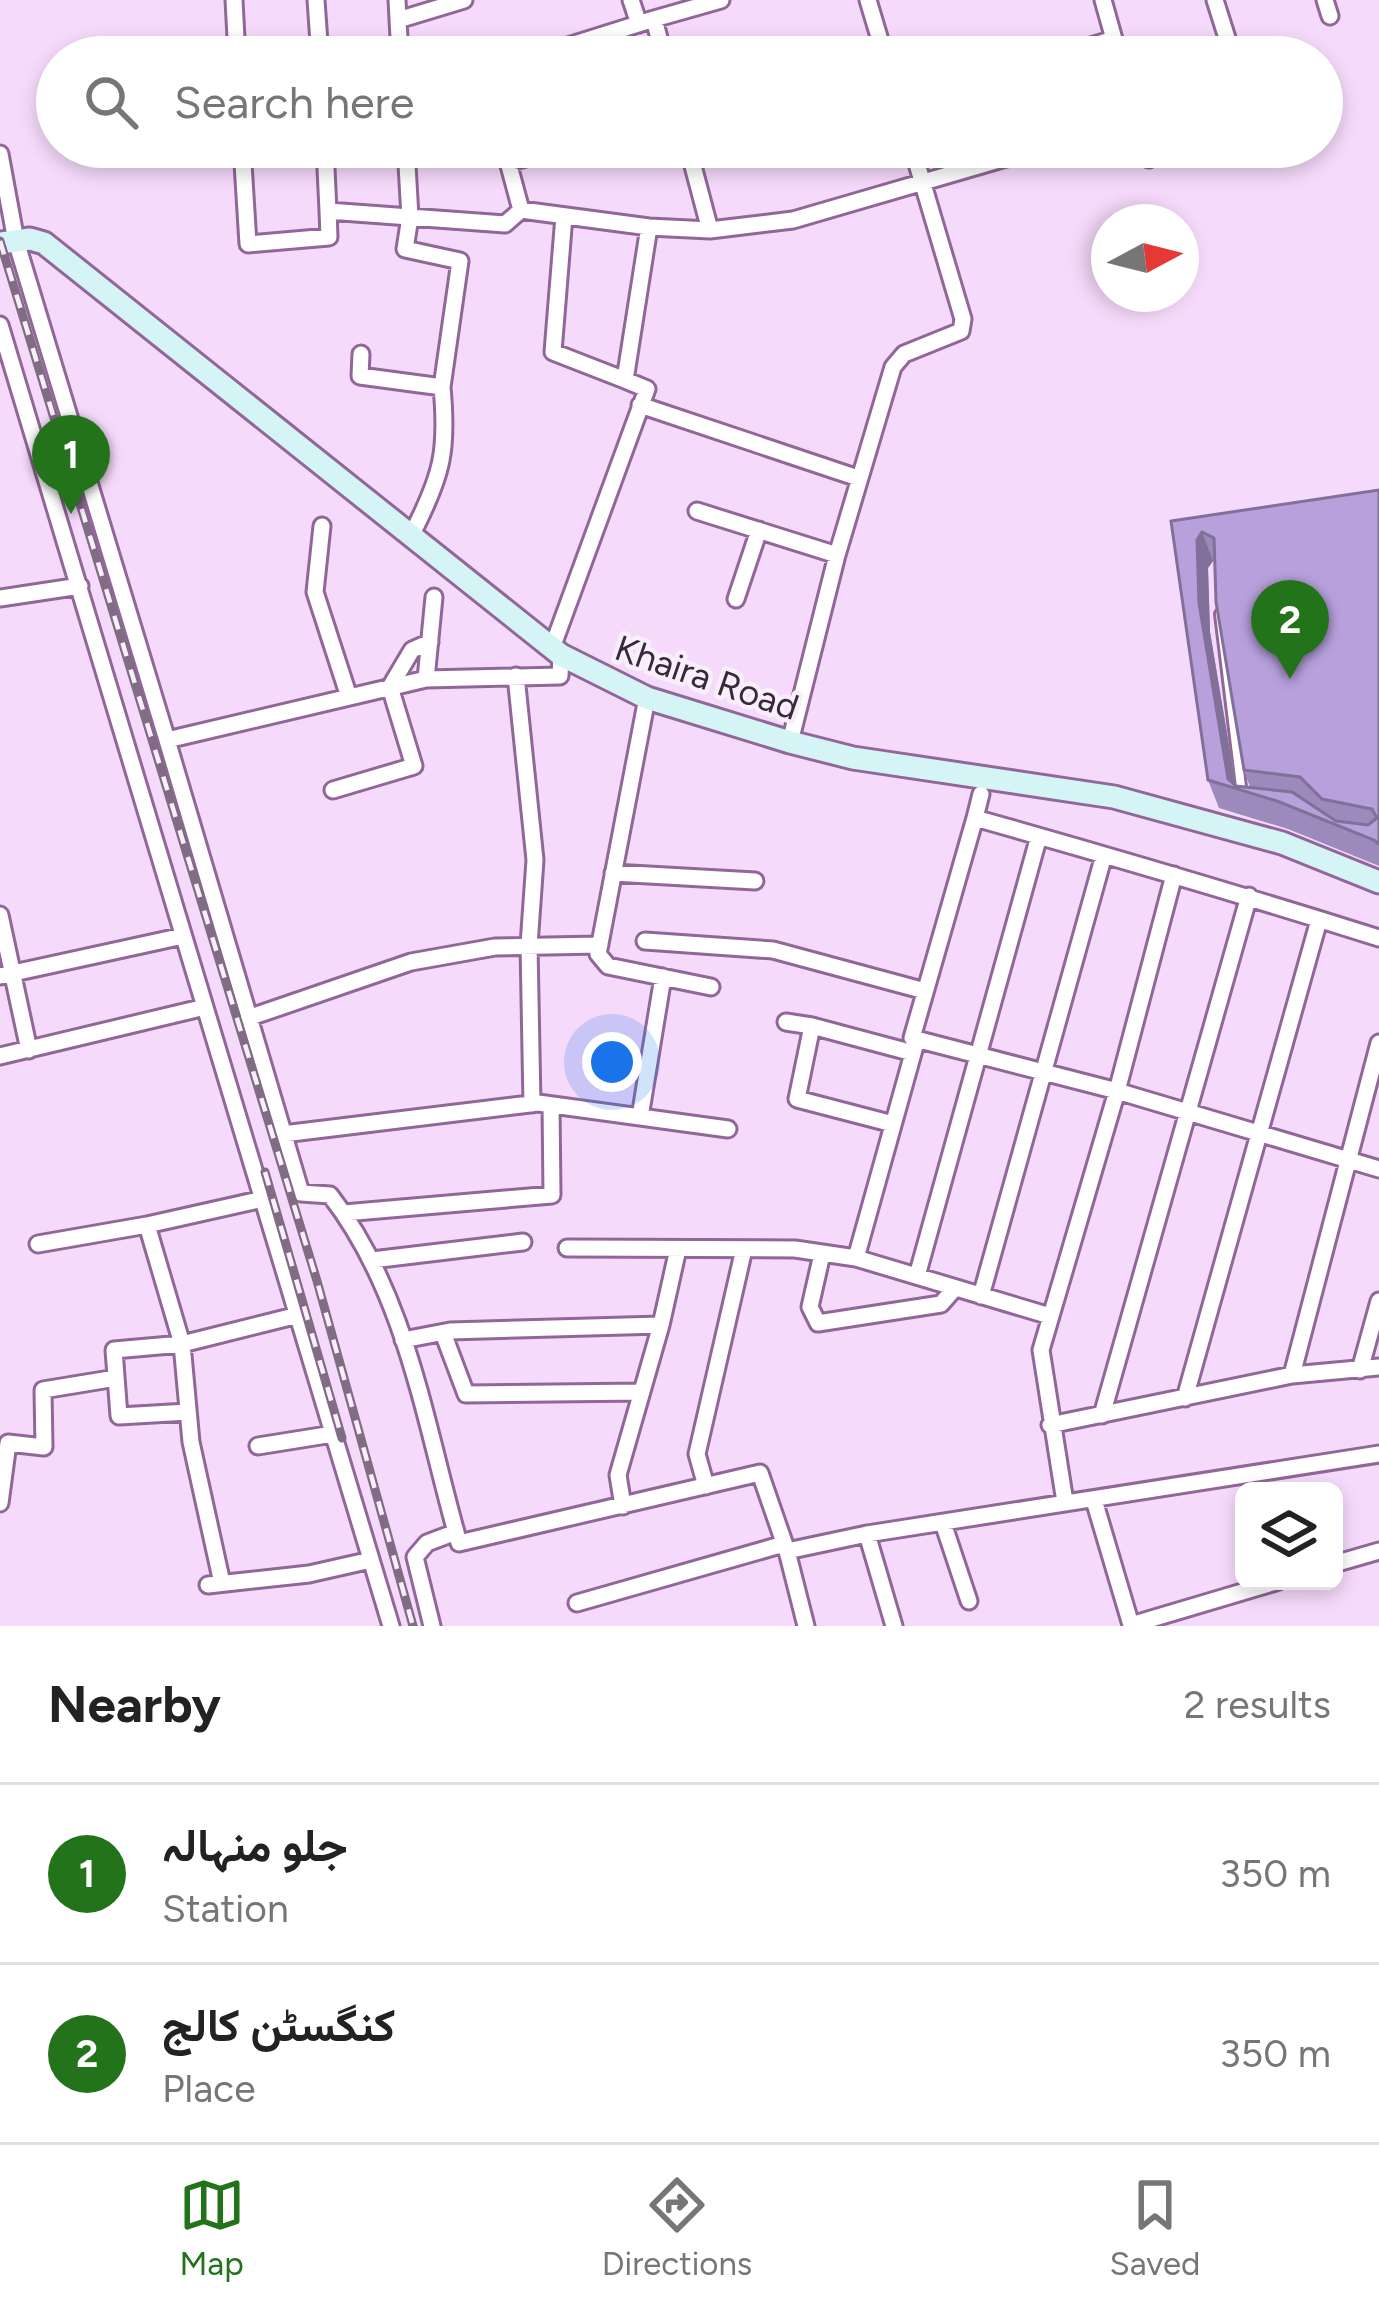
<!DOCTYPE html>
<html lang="en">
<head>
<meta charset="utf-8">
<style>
  body { margin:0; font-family:Figtree,Vazirmatn,sans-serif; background:#f2f2f2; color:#222 }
  .controls { position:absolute; right:36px; bottom:36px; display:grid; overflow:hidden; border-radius:18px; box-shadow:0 6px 18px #0003 }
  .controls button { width:108px; height:108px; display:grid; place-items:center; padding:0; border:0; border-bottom:3px solid #e0e0e0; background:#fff; color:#222; font:60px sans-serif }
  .compass { position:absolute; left:1091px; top:204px; width:108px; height:108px; border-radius:50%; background:#fff; box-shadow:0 6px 18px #0003; rotate:83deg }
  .you { position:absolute; left:612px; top:1062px; width:42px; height:42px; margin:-30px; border:9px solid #fff; border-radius:50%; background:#1a73e8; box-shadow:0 0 0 18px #1a73e833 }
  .badge { display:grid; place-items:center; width:78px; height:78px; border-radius:50%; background:#23731b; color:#fff; font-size:39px; font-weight:700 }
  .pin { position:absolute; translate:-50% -99px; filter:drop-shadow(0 3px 6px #0008) }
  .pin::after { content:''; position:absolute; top:63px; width:42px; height:36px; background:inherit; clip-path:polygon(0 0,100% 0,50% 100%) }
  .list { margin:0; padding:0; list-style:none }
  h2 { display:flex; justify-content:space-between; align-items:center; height:156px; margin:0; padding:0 48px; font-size:51px }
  h2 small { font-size:39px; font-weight:400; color:#767676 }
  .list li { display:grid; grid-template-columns:78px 1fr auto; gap:36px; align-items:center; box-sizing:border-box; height:180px; padding:0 48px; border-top:3px solid #e0e0e0 }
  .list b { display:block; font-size:45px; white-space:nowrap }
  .list p { margin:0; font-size:39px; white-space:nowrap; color:#767676 }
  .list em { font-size:39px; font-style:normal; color:#767676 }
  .icon { flex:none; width:66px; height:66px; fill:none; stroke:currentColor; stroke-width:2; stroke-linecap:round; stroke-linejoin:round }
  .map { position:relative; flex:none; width:1379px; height:1626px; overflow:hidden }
  .search { position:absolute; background:#fff; box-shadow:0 6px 18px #0003; left:36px; right:36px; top:36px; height:132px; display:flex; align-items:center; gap:30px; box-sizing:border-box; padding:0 42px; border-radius:66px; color:#767676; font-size:45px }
  .sheet { height:516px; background:#fff }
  nav { display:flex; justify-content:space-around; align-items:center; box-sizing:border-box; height:168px; border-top:3px solid #e0e0e0; background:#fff; font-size:33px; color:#767676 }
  nav a { display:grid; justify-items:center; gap:6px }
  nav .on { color:#23731b }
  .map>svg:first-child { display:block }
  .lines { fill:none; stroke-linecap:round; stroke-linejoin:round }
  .lane-casing { stroke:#916698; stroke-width:14 }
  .street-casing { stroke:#916698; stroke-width:21 }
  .secondary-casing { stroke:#916698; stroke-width:27 }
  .lane { stroke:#fff; stroke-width:8 }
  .street { stroke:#fff; stroke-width:15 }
  .secondary { stroke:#d4f4f6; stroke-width:21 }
  .rail-casing { stroke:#816b85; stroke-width:9 }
  .rail { stroke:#f8effa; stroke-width:4.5; stroke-dasharray:14; stroke-linecap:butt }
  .wall { fill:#9d8abd; fill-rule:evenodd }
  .shaded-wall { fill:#80709a }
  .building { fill:#b7a0dc; stroke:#80709a; stroke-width:3; fill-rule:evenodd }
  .labels { text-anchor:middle; stroke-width:9; stroke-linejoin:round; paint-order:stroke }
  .street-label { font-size:36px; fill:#39273c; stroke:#f8effa }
</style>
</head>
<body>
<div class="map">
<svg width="1379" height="1626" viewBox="0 0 1379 1626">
  <rect width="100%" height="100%" fill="#f6dafb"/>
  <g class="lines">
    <g class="lane-casing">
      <path id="lane" d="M1220 614 1242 795"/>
    </g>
    <g class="street-casing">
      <path id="street" d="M234 0 237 57
        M316 0 320 57
        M397 0 400 57
        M631 0 639 24
        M868 0 885 57
        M1103 0 1119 57
        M1215 0 1233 57
        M1325 0 1330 16
        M398 20 464 0
        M533 57 654 19
        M664 57 654 19 721 0
        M865 57 884 51
        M1054 57 1114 39
        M242 147 248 244 329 237 328 211 505 224 521 210 504 147
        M325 147 328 211
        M406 147 410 217 405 249 460 261 442 387
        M1145 147 1149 159
        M0 154 16 241 167 740
        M508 163 565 147
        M521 210 649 227
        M564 216 553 352 625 380
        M710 230 793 220 1044 147
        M0 325 391 1626
        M361 354 360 376 442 387C448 451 442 475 413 532
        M640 405 858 478
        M697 511 837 555
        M322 526 315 592 349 697
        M0 598 80 586
        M736 599 759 530
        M552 648 647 389 625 380 649 227 710 230 688 147
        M561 655 560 676 426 679 167 740 301 1193 330 1195C407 1294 425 1424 459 1543L760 1473 787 1551 867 1534 1379 1454
        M516 676 535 860 529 945 532 1104
        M426 679 434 597
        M647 698 598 954 608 966 711 987
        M790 742 837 555 893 367 904 354 961 331 963 319 912 147
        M333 790 414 766 390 687 412 650 430 642
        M975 818 981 794
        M613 873 755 881
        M1174 875 1117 1091 912 1038 975 818C1110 856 1245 896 1379 938
        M0 915 29 1050
        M645 941 773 950 925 991
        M0 976 183 936
        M248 1018 411 962 495 947 600 945
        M786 1022 812 1026 797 1099 893 1124
        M812 1026 913 1053
        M917 1039 856 1258 1050 1316
        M0 1056 205 1007
        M640 1117 663 977
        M283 1134 538 1103 728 1129
        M344 1213 552 1195 551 1105
        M38 1244 147 1225
        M567 1248 795 1249 856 1258
        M822 1254 810 1307 818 1323 941 1304 955 1288
        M372 1260 523 1242
        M917 1276 1039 836
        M981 1296 1104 855
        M661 1325 678 1249
        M443 1333 466 1394 642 1392
        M403 1340 450 1331 661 1325 618 1475 623 1506
        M1360 1370 1379 1301
        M1292 1375 1379 1043
        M1185 1398 1319 920
        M188 1412 119 1416 114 1350 182 1344 147 1225 263 1199
        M1102 1415 1249 896
        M1050 1425 1292 1375 1379 1367
        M258 1446 333 1434
        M706 1486 697 1454 744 1249
        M1094 1500 1131 1625 1279 1581
        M1065 1502 1041 1350 1117 1091 1379 1169
        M0 1503 8 1443 44 1447 43 1390 116 1378
        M943 1523 969 1601
        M867 1534 894 1626
        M787 1551 806 1626
        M1334 1564 1379 1551
        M222 1583 191 1442 182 1344 298 1315
        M208 1585 309 1574 371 1560
        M577 1603 784 1544
        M432 1626 415 1557 427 1543 456 1532"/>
    </g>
    <g class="secondary-casing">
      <path id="secondary" d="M0 243 30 239 44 243 561 655 647 698 790 742 853 758 1114 797 1282 843 1379 882"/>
    </g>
    <use href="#lane" class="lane"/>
    <use href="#street" class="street"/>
    <use href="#secondary" class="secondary"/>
    <g class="rail-casing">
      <path id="rail" d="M0 241 317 1281 413 1626
        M265 1172 342 1438"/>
    </g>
    <use href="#rail" class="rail"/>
  </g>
  <path class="wall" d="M1379 490V866L1288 829 1219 808 1208 780 1171 521ZM1213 561H1214L1244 770 1250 787 1236 786 1210 632 1208 568Z"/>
  <path class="shaded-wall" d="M1202 532 1213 561 1208 568 1210 632 1236 788 1228 779 1199 603 1197 540Z"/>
  <path class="building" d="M1379 490V844L1374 840 1277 801 1208 780 1171 521ZM1202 532 1214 538 1216 602 1244 770 1300 777 1322 799 1372 809 1377 818 1368 825 1336 821 1292 792 1236 786 1228 779 1199 603 1197 540Z"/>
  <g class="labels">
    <g class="street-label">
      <text transform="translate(707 677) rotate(19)" y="13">Khaira Road</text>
    </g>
  </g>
</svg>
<div class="controls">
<button><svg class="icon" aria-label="layers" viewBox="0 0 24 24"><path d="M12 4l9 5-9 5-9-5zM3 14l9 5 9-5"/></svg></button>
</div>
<svg class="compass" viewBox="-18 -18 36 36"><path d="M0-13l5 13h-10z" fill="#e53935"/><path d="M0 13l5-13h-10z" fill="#767676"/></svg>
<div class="you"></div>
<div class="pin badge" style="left:71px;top:514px">1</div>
<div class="pin badge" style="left:1290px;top:679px">2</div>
<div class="search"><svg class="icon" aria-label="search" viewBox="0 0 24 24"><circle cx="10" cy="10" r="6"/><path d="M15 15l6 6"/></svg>Search here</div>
</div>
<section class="sheet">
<h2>Nearby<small>2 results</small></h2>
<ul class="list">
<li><span class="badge">1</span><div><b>جلو منہالہ</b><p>Station</p></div><em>350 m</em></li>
<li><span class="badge">2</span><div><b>کنگسٹن کالج</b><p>Place</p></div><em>350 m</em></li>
</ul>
</section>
<nav>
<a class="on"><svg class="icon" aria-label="map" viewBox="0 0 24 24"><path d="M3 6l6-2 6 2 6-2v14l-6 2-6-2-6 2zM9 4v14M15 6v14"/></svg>Map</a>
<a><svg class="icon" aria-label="directions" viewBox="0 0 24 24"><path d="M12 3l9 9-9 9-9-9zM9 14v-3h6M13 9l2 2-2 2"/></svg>Directions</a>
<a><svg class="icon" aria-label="saved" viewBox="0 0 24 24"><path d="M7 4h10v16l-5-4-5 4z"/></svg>Saved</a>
</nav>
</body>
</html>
